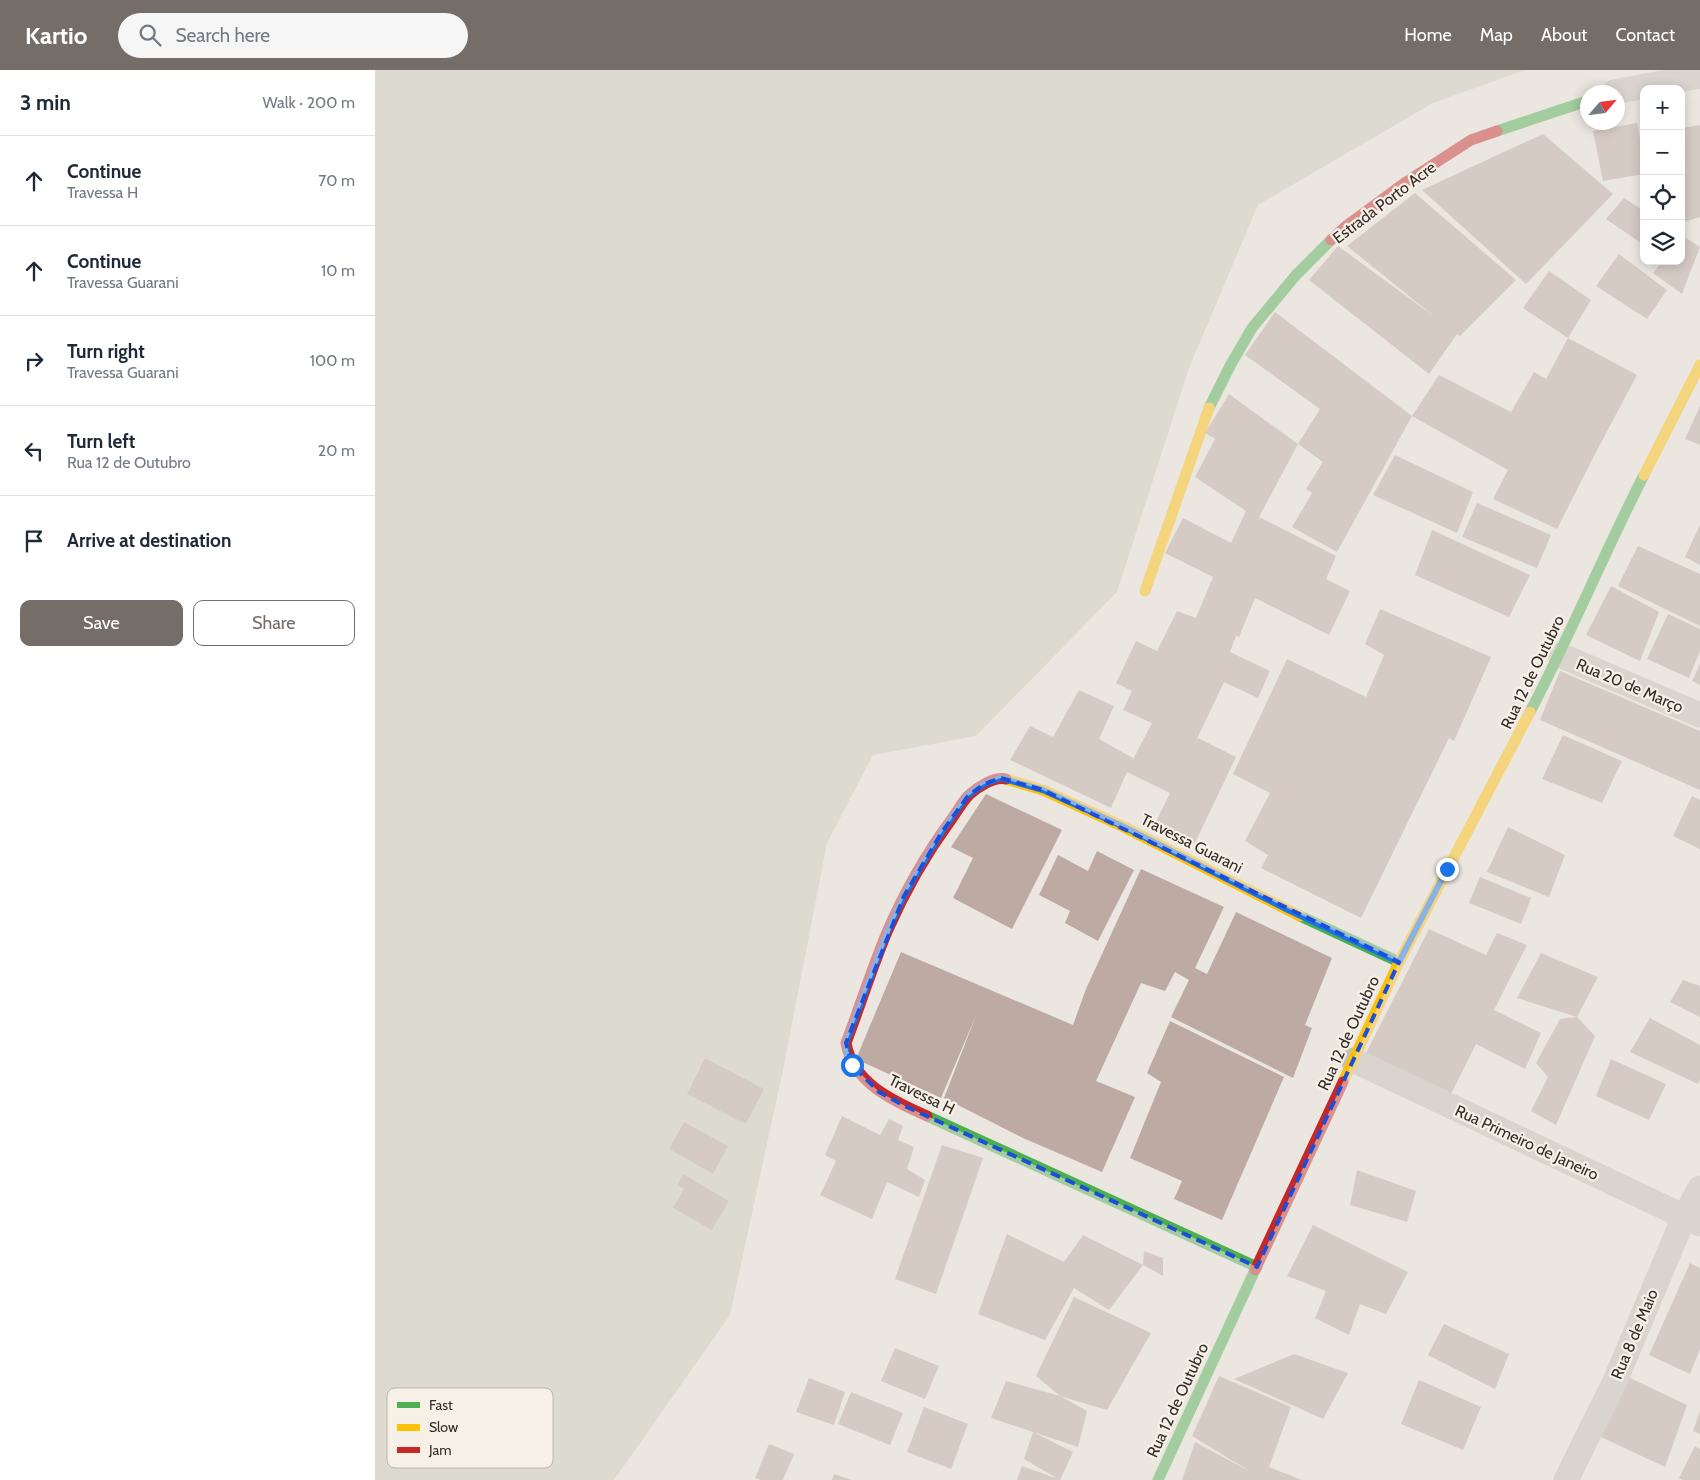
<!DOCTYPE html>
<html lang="en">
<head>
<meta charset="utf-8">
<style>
  body { margin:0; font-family:Cabin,sans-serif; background:#f6f6f7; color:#1f2937 }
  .controls { position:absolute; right:15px; top:15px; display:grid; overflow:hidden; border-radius:10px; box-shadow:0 2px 12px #0003 }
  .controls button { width:45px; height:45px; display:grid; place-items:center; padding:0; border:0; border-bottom:1px solid #e0e1e3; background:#fff; color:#1f2937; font:25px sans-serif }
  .compass { position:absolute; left:1205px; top:15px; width:45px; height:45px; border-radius:50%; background:#fff; box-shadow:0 2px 12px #0003; rotate:62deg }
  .stop { position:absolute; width:15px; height:15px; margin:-11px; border:4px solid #1a73e8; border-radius:50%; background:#fff }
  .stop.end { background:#1a73e8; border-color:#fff; box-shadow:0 1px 5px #0008 }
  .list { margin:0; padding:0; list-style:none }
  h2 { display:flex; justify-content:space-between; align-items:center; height:65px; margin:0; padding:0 20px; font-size:21px }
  h2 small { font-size:16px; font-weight:400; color:#747a83 }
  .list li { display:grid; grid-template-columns:32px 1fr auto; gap:15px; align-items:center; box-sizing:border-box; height:90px; padding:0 20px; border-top:1px solid #e0e1e3 }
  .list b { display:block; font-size:19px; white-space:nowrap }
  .list p { margin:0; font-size:16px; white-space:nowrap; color:#747a83 }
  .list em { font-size:16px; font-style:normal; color:#747a83 }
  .actions { display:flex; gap:10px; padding:15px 20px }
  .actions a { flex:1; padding:11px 0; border:1px solid #746d68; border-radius:10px; text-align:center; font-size:18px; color:#746d68 }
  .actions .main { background:#746d68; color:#fff }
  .icon { flex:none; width:28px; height:28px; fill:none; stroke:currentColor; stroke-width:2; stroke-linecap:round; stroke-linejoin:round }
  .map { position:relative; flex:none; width:1325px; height:1410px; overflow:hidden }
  header { display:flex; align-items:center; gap:30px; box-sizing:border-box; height:70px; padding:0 25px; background:#746d68; color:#fff }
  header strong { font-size:24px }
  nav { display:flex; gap:28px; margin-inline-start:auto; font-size:18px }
  .search { width:350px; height:45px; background:#f6f6f7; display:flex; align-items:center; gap:12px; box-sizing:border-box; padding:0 18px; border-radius:28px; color:#747a83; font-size:19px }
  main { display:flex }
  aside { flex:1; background:#fff }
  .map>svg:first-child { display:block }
  .green { fill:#cccfbb }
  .building { fill:#bdaba3 }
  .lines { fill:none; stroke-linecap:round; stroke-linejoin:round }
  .street { stroke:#c4beb9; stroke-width:25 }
  .fast { stroke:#4caf50; stroke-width:11 }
  .slow { stroke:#ffc107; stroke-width:11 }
  .jam { stroke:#c62828; stroke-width:11 }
  .route { stroke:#1a73e8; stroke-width:6 }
  .marked { fill:none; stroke:#1d4ed8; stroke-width:4; stroke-dasharray:10 6; stroke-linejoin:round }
  .labels { text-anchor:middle; stroke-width:4.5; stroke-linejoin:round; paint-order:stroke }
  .street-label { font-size:16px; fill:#342c28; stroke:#f7f0e7 }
  .key { fill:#f7f0e7; stroke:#bcb5ae; stroke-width:1 }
  .key-label { font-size:14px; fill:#342c28 }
</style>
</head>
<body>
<header>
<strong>Kartio</strong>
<div class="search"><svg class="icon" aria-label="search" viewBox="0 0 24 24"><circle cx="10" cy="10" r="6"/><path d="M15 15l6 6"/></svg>Search here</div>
<nav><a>Home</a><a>Map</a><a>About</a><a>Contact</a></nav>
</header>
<main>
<aside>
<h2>3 min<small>Walk · 200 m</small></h2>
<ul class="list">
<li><svg class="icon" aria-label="ahead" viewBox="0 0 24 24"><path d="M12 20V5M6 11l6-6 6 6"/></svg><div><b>Continue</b><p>Travessa H</p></div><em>70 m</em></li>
<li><svg class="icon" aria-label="ahead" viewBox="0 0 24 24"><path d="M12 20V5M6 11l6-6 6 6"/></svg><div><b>Continue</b><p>Travessa Guarani</p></div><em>10 m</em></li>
<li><svg class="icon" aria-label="right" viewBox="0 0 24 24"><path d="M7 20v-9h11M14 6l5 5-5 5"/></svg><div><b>Turn right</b><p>Travessa Guarani</p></div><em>100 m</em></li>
<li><svg class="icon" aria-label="left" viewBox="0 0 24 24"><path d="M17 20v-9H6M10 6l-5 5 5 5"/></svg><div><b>Turn left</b><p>Rua 12 de Outubro</p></div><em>20 m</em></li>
<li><svg class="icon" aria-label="arrive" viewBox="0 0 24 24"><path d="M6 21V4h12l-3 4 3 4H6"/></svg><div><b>Arrive at destination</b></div></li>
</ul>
<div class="actions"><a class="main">Save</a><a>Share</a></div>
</aside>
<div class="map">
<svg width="1325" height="1410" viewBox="0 0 1325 1410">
  <rect width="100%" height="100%" fill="#ebe6e0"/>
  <path class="green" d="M0 0H1150L1058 33 883 135 814 298 742 522 601 666 498 685 452 773 408 1000 355 1245 239 1410H0Z"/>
  <path class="building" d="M1262 53 1269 89V104L1228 111 1218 61Z
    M1325 55V147L1306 153V58Z
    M1168 64 1238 124 1151 214 1047 120Z
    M1040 123 1141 210 1085 266 1082 264 1054 304 934 210 963 176 1060 247 972 176Z
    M1249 128 1269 141V175L1231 149Z
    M1306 165 1325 177 1307 224 1278 203 1287 191H1306Z
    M1244 184 1292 220 1272 249 1221 216Z
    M1174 201 1216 230 1193 268 1262 305 1219 386 1182 459 1118 429 1133 400 1037 346 962 482 917 457 937 423 931 419 948 392 923 374 945 339 870 285 900 242 1037 346 1064 305 1136 342 1159 302 1171 309 1193 268 1148 238Z
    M854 324 923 374 884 447 961 486 951 509 975 521 954 565 880 528 864 567 855 563 861 566 855 582 895 601 883 628 849 612 819 675 823 668 861 687 819 775 779 756 795 723 752 702 736 738 635 690 655 656 678 667 704 620 739 636 724 669 758 688 756 693 777 653 748 640 757 621 741 613 761 571 782 581 802 541 821 548 838 507 790 483 808 448 856 473 871 441 820 407 840 369 830 363Z
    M1325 336V375L1310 369Z
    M1020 385 1098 422 1082 463 998 425Z
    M1102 433 1176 465 1162 498 1087 467Z
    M1325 455V495L1310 487Z
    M1057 460 1155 505 1134 547 1040 505Z
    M1263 476 1325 504V556L1243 516Z
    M1236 516 1284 542 1265 591 1211 565Z
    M1005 539 1116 587 1079 671 1074 668 986 848 886 798 893 785 870 771 895 723 858 704 912 589 991 627 1009 585 990 574Z
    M1293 544 1325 559V581L1314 608 1272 589Z
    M1325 594V615L1317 611Z
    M1185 601 1325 661V720L1165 650Z
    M1188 665 1247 691 1227 733 1167 709Z
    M611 724 687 760 637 859 578 828 598 788 576 777Z
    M1317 726 1325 730V779L1298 766Z
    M1133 757 1190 785 1174 827 1112 802Z
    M722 781 759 800 723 871 690 853 695 841 664 825 683 785 713 801Z
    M766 799 849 837 820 898 832 904 861 842 957 888 930 955 937 958 918 1008 796 947 814 910 800 902 790 921 766 913 721 1011 760 1027 727 1102 648 1068 569 1028 602 943 566 1028 481 989 526 882 698 955 711 919Z
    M1105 807 1156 828 1146 854 1094 833Z
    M1054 859 1111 885 1122 863 1152 875 1119 940 1166 963 1150 999 1101 974 1074 1028 991 983Z
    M1166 883 1223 907 1202 947 1220 966 1181 1055 1156 1041 1173 1007 1161 993 1185 949 1202 947 1142 928Z
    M1308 910 1325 916V947L1295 932Z
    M1275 948 1325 975V1010L1323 1014 1255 982Z
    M795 951 909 1007 847 1150 799 1129 807 1111 755 1088 786 1012 772 1003Z
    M330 988 389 1019 371 1054 312 1024Z
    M1236 989 1291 1014 1274 1050 1221 1026Z
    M467 1046 505 1065 514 1049 528 1056 523 1070 539 1077 532 1099 550 1110 544 1127 512 1112 497 1149 445 1125 461 1091 450 1085Z
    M309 1052 353 1076 338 1104 294 1079Z
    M567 1075 608 1088 561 1224 520 1209Z
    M982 1100 1041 1121 1032 1152 975 1135Z
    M308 1104 354 1131 337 1160 298 1138 309 1119 302 1115Z
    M938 1155 1033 1202 1011 1244 985 1234 974 1265 940 1248 951 1221 912 1206Z
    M632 1164 689 1192 708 1165 768 1195 734 1240 699 1218 670 1270 603 1244Z
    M769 1181 788 1188V1206L768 1195Z
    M1315 1193 1325 1198V1279L1315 1304 1274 1285Z
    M699 1227 776 1263 732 1340 685 1326 661 1306Z
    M1069 1254 1134 1284 1120 1319 1053 1285Z
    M520 1278 564 1296 550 1329 506 1311Z
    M919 1284 973 1303 948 1349 859 1309Z
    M844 1306 916 1337 894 1397 927 1410H807L820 1372 876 1402 817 1366Z
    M1253 1307 1312 1335 1290 1397 1226 1367Z
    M434 1308 470 1322 459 1355 421 1342Z
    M1044 1310 1106 1337 1088 1380 1026 1354Z
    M631 1311 685 1326 712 1341 703 1377 616 1348Z
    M476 1322 528 1343 515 1375 463 1354Z
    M549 1337 593 1354 576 1399 532 1382Z
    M1325 1341V1364L1318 1361Z
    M658 1362 698 1382 685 1410 649 1389Z
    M394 1374 419 1384 408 1410H386L380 1408Z
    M1320 1376 1325 1379V1410H1308L1304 1408Z
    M647 1396 686 1410H642Z
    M459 1404 477 1410H457Z"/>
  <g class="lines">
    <path class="street" d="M1239 22 1325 6
      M1185 585 1325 645
      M978 990 1325 1154
      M1191 1410 1240 1311 1309 1147 1325 1118"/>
    <path class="fast" d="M1122 61 1212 31
      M834 338 856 294 877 258 921 205 956 170
      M1155 642C1196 564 1229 483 1269 405
      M925 846 1024 892
      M552 1046 882 1197
      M783 1410 880 1200"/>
    <path class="slow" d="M1269 405 1325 295
      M770 521 834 338
      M631 709 668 720 747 756 925 846
      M968 1012 1024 892 1155 642"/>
    <path class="jam" d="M956 170 970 157 1031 112 1096 70 1122 61
      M552 1046C518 1031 478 1013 471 973 485 936 497 898 512 862 529 823 551 784 576 750 582 742 587 732 594 725 603 717 619 706 631 709
      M880 1200 968 1012"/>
  </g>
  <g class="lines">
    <path class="route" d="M477 995 472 984 471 973 512 863 529 826 545 798 567 762 592 726 609 714 626 708 668 720 747 756 913 840 1024 892 1072 799"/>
  </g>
  <path d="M0 0H1325V1410H0ZM626 708 668 720 1024 892 882 1197 532 1037 504 1022 477 995 471 973 529 826 567 762 593 726 609 714Z" fill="#ebe6e0" fill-opacity=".55" fill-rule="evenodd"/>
  <path class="marked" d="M626 708 668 720 1024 892 882 1197 532 1037 504 1022 477 995 471 973 529 826 567 762 593 726 609 714Z"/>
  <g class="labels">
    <g class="street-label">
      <text transform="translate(1009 132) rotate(-37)" y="6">Estrada Porto Acre</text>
      <text transform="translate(1157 602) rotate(-64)" y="6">Rua 12 de Outubro</text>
      <text transform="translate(1255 615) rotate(23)" y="6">Rua 20 de Março</text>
      <text transform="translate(817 773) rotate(27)" y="6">Travessa Guarani</text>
      <text transform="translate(973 963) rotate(-65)" y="6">Rua 12 de Outubro</text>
      <text transform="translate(547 1024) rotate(26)" y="6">Travessa H</text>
      <text transform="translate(1152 1072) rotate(25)" y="6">Rua Primeiro de Janeiro</text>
      <text transform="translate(1259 1264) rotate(-67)" y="6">Rua 8 de Maio</text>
      <text transform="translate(802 1330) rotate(-65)" y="6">Rua 12 de Outubro</text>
    </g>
  </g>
  <rect x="12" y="1318" width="166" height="80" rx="8" class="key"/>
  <rect x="22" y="1332" width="23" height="6" fill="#4caf50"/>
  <rect x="22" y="1354" width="23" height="7" fill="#ffc107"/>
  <rect x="22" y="1377" width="23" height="6" fill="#c62828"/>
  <g class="key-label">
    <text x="54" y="1340">Fast</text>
    <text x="54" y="1362">Slow</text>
    <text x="54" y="1385">Jam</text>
  </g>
</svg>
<div class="controls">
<button>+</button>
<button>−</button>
<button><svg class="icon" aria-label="locate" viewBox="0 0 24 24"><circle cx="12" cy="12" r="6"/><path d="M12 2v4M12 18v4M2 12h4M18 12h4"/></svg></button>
<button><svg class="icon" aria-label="layers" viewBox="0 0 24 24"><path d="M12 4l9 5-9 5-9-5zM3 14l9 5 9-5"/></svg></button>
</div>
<svg class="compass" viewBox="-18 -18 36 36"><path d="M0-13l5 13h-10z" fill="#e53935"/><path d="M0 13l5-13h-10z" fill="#747a83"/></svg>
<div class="stop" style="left:477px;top:995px"></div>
<div class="stop end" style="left:1072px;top:799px"></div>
</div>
</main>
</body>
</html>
